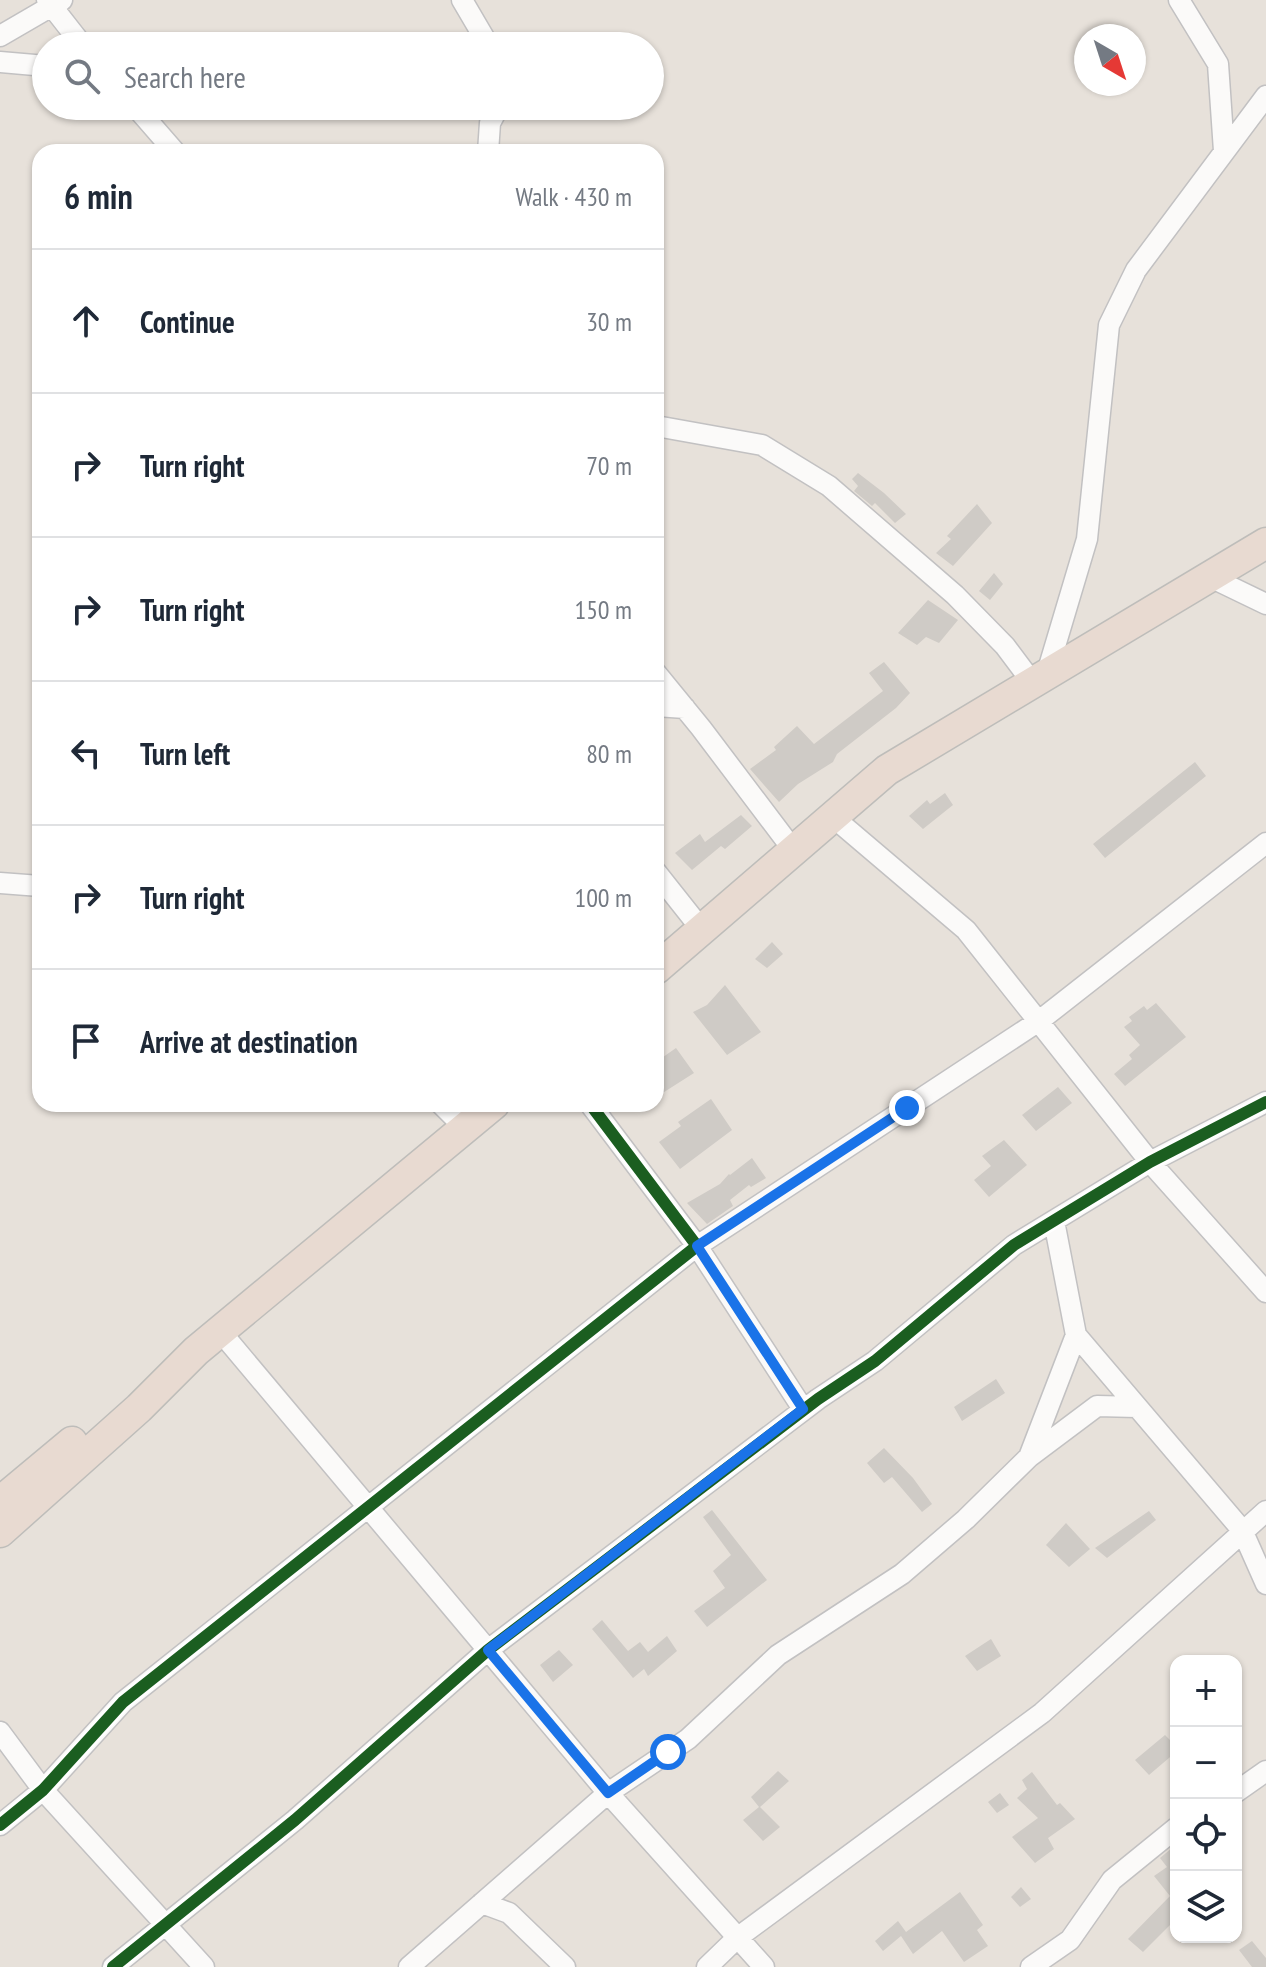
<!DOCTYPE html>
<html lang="en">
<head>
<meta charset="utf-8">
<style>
  body { margin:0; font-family:"PT Sans Narrow",sans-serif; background:#f2f2f3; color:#1f2937 }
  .controls { position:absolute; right:24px; bottom:24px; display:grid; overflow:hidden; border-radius:16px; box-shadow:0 2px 6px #0004 }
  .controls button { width:72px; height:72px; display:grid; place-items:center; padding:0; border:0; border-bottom:2px solid #e0e1e3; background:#fff; color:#1f2937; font:40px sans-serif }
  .compass { position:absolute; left:1074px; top:24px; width:72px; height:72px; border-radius:50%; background:#fff; box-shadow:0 2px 6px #0004; rotate:141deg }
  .stop { position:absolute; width:24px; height:24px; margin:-18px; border:6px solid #1a73e8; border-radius:50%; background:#fff }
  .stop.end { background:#1a73e8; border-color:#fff; box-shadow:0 2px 8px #0008 }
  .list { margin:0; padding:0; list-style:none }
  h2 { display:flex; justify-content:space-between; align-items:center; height:104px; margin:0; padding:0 32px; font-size:34px }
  h2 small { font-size:26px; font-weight:400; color:#747a83 }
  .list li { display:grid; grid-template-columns:52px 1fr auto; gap:24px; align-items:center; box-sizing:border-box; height:144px; padding:0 32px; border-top:2px solid #e0e1e3 }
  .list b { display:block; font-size:30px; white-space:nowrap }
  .list em { font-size:26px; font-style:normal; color:#747a83 }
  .icon { flex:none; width:44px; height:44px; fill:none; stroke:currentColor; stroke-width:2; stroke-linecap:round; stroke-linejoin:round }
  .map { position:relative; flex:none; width:1266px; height:1967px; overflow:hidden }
  .search { position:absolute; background:#fff; box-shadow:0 2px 6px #0004; left:32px; top:32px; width:632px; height:88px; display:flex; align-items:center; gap:20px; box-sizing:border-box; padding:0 28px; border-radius:44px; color:#747a83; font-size:30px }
  .panel { position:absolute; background:#fff; box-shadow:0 2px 6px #0004; left:32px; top:144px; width:632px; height:968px; border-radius:24px }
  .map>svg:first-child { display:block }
  .building { fill:#cfcbc6 }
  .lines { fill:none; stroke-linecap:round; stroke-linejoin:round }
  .minor-casing { stroke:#c2c1c2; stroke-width:23 }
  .highway-casing { stroke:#bebdba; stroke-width:33 }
  .minor { stroke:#fbfaf9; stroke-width:20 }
  .highway { stroke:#e8dad1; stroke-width:30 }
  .cycleway-casing { stroke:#fff; stroke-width:17 }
  .cycleway { stroke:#1b5e20; stroke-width:12 }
  .route { stroke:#1a73e8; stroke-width:10 }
</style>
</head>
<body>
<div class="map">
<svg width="1266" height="1967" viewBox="0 0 1266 1967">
  <rect width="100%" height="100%" fill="#e7e1da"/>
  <path class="building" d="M858 473 884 493 906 514 895 523 875 503 872 506 854 491 858 486 852 479Z
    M977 504 992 523 953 566 936 553 951 539 947 536Z
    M994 573 1003 584 990 600 979 591Z
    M928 600 958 620 939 643 926 637 917 645 898 633Z
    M884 662 910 693 896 708 837 754 833 762 798 784 779 802 750 769 776 750 774 747 797 726 814 744 883 691 869 673Z
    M1195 762 1206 776 1105 858 1093 844Z
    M945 793 953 805 923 829 909 816 927 800 930 804Z
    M741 815 752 826 725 849 721 846 692 870 675 853 700 834 705 842Z
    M772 942 783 954 767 968 755 959Z
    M725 985 761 1032 727 1055 693 1012 707 1005Z
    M1156 1003 1186 1037 1125 1086 1114 1074 1132 1059 1129 1055 1140 1045 1124 1027 1132 1021 1129 1017 1144 1006 1147 1010Z
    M676 1048 694 1073 661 1094 656 1088V1062Z
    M1058 1087 1072 1103 1036 1131 1022 1115Z
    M711 1099 732 1130 680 1169 659 1142 681 1126 678 1122Z
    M1004 1140 1027 1165 989 1197 974 1180 991 1166 982 1156Z
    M752 1158 766 1178 751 1187 749 1185 730 1200 733 1206 707 1224 687 1203 720 1184 729 1174 730 1175Z
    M996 1379 1005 1393 962 1421 954 1407Z
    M884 1448 913 1478 932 1504 922 1512 892 1477 884 1483 867 1463Z
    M712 1510 767 1580 707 1627 694 1611 725 1588 713 1571 731 1555 703 1517Z
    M1149 1511 1156 1520 1107 1558 1095 1548Z
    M1066 1523 1090 1549 1069 1567 1046 1545Z
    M602 1620 628 1651 640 1642 648 1652 667 1636 677 1651 648 1676 644 1669 633 1678 592 1629Z
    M991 1639 1001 1656 977 1671 965 1656Z
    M559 1650 573 1665 553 1682 540 1665Z
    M1165 1735 1176 1746V1752L1149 1775 1135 1760Z
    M778 1771 789 1781 760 1807 780 1827 763 1841 743 1820 759 1807 751 1797Z
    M1032 1772 1057 1805 1060 1803 1075 1819 1048 1838 1054 1849 1035 1863 1012 1837 1038 1818 1017 1798 1027 1789 1022 1780Z
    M1000 1793 1009 1805 997 1813 988 1802Z
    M1172 1848 1176 1853V1919L1143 1952 1128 1939 1170 1896 1154 1876 1167 1867 1160 1858Z
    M1021 1887 1031 1899 1020 1907 1011 1897Z
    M960 1892 983 1925 977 1930 988 1946 964 1962 942 1931 913 1954 901 1936 883 1951 875 1941 898 1921 906 1932 902 1935Z
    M1252 1941 1266 1958V1967H1252L1239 1950Z"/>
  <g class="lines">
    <g class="minor-casing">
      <path id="minor" d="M47 0 83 46
        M462 0 489 46
        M1179 0 1218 64 1224 151
        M0 36 62 0
        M0 62 46 66
        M135 106 175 152
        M488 152 490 123 499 106
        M656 426 762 445 829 486 955 595 1005 646 1032 682
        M1208 576 1266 604
        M656 673 701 728 794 851
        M1047 673 1087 539 1109 325 1136 270 1266 96
        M656 706 685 708
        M833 817 966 930 1150 1162 1266 1292
        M656 872 702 930
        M0 883 40 886
        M441 1104 465 1128
        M1054 1221 1076 1335 1242 1530 1266 1584
        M220 1331 608 1793 764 1967
        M803 1409 697 1246 1039 1021 1266 843
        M1029 1457 1076 1335
        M0 1732 43 1790 204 1967
        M1236 1792 1266 1771
        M0 1825 43 1790 123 1702 697 1246 590 1104
        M482 1903 509 1913 565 1967
        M113 1967 295 1820 488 1650 818 1399 875 1361 1014 1245 1150 1162 1266 1102
        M409 1967 608 1793 688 1739 778 1655 902 1574 966 1519 1029 1457 1097 1406 1137 1407
        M707 1967 737 1938 1042 1713 1266 1511
        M1031 1967 1070 1940 1112 1880 1176 1828"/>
    </g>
    <g class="highway-casing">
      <path id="highway" d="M656 969 887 770 1266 543
        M0 1502 72 1442
        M0 1532 139 1408 196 1351 494 1104"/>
    </g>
    <use href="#minor" class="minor"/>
    <use href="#highway" class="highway"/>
    <g class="cycleway-casing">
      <path id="cycleway" d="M0 1825 43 1790 123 1702 697 1246 590 1104
        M113 1967 295 1820 488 1650 818 1399 875 1361 1014 1245 1150 1162 1266 1102"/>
    </g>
    <use href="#cycleway" class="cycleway"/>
  </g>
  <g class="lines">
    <path class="route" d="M668 1752 608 1793 488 1650 803 1409 697 1246 907 1108"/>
  </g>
</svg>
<div class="controls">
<button>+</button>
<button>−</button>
<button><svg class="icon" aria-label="locate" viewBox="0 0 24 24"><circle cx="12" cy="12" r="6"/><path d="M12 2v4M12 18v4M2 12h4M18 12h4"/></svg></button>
<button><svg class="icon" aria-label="layers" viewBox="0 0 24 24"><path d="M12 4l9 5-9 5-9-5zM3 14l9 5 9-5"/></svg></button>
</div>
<svg class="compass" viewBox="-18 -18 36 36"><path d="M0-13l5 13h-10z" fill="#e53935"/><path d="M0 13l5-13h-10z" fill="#747a83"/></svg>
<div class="stop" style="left:668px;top:1752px"></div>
<div class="stop end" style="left:907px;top:1108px"></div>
<div class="search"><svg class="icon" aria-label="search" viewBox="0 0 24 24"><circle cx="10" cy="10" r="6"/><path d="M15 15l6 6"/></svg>Search here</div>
<section class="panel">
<h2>6 min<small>Walk · 430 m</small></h2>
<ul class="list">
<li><svg class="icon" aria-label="ahead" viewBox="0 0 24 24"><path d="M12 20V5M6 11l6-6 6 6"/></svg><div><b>Continue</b></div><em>30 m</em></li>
<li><svg class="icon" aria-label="right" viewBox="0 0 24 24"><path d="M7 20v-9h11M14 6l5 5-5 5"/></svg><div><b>Turn right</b></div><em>70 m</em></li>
<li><svg class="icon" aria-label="right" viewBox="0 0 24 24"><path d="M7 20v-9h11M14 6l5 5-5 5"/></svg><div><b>Turn right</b></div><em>150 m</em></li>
<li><svg class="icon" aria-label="left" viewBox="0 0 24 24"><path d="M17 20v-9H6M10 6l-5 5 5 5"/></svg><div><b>Turn left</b></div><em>80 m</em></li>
<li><svg class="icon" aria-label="right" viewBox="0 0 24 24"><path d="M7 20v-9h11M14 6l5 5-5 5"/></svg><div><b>Turn right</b></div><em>100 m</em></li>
<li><svg class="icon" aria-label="arrive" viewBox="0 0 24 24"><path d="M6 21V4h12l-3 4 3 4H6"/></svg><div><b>Arrive at destination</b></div></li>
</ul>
</section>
</div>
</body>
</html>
